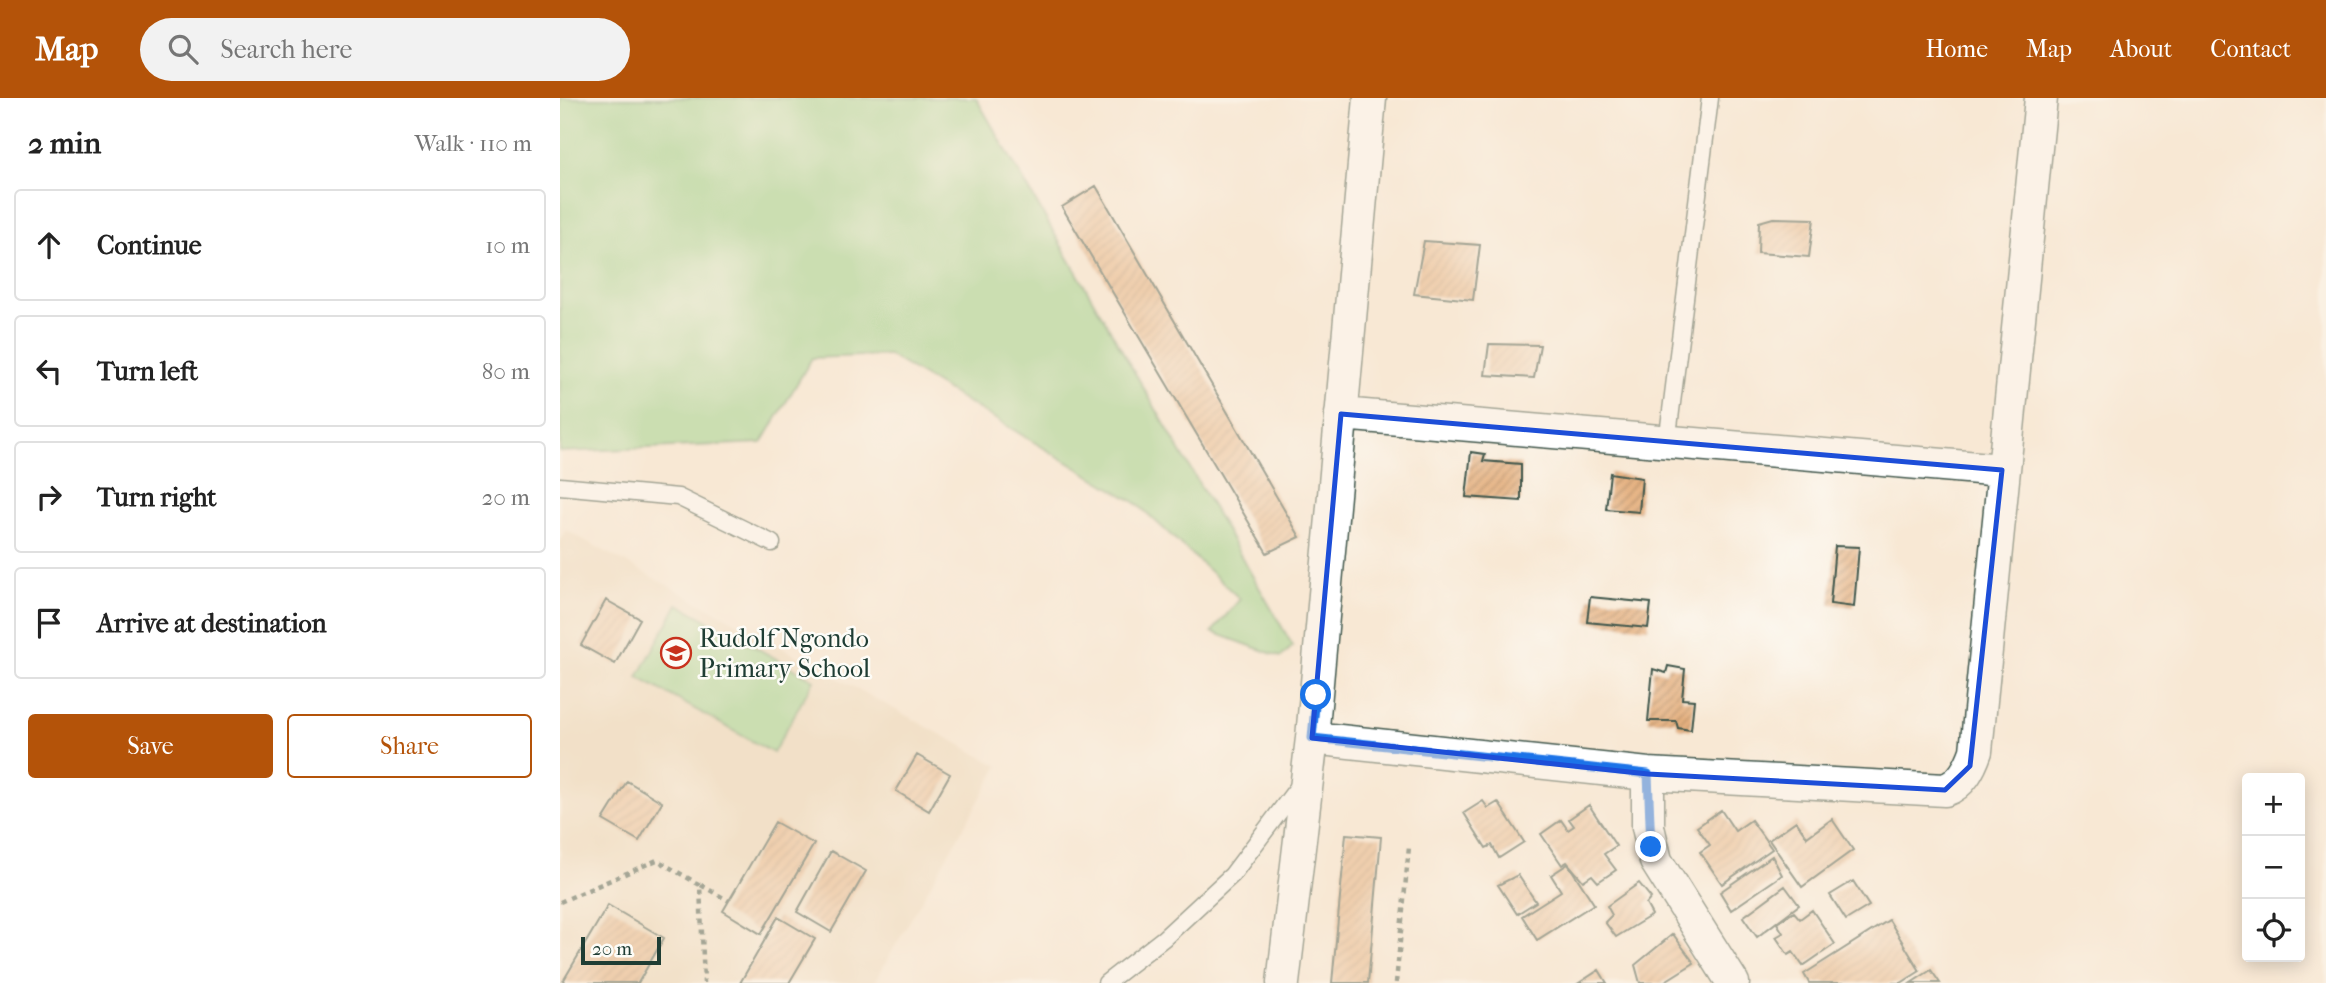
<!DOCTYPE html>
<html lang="en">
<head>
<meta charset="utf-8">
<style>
  body { margin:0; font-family:"IM FELL French Canon",serif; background:#f2f2f2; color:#222 }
  .controls { position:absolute; right:21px; bottom:21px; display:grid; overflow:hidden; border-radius:7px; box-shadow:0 4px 18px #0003 }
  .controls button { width:63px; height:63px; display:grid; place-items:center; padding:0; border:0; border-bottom:2px solid #e0e0e0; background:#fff; color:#222; font:35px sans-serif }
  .scale { position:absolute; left:21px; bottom:18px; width:80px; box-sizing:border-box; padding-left:7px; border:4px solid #1f3d34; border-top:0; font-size:19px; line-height:24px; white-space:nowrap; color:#1f3d34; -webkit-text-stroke:5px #fdfcf7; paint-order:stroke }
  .stop { position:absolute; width:21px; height:21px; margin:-16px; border:5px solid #1a73e8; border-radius:50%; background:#fff }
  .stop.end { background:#1a73e8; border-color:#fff; box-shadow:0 2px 7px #0008 }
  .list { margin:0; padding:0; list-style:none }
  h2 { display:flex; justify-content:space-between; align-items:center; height:91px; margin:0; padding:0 28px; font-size:30px }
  h2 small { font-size:23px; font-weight:400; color:#767676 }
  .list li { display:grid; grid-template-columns:46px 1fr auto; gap:21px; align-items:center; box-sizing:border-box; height:112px; margin:0 14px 14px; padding:0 14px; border:2px solid #e0e0e0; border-radius:7px }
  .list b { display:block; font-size:26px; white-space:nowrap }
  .list em { font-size:23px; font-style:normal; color:#767676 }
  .actions { display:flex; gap:14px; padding:21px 28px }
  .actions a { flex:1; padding:16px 0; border:2px solid #b45309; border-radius:7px; text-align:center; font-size:24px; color:#b45309 }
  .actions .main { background:#b45309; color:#fff }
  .icon { flex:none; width:38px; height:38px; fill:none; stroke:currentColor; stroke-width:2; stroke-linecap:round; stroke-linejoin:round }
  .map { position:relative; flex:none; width:1766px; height:885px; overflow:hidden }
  header { display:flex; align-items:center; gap:42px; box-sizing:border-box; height:98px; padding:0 35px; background:#b45309; color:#fff }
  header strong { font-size:33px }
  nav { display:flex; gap:38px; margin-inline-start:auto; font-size:24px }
  .search { width:490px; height:63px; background:#f2f2f2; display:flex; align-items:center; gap:18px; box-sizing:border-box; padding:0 24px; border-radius:38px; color:#767676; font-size:26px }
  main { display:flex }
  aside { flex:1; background:#fff }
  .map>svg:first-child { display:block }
  .built { fill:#ebd8ba }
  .park { fill:#94d288; stroke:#5a885e; stroke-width:2 }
  .building { fill:url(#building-hatch) }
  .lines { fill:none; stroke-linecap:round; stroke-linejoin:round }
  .service-casing { stroke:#40574c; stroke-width:19 }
  .minor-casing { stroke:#40574c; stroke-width:35 }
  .path { stroke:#40574c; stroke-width:4.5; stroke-dasharray:5 5; stroke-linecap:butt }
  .service { stroke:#fff; stroke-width:16 }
  .minor { stroke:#fff; stroke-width:32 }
  .route { stroke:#1a73e8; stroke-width:9 }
  .marked { fill:none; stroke:#1d4ed8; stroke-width:5; stroke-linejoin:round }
  .labels { text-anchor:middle; stroke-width:5; stroke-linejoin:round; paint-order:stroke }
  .poi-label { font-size:26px; fill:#1f3d34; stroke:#fdfcf7; text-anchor:start }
</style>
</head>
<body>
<header>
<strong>Map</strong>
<div class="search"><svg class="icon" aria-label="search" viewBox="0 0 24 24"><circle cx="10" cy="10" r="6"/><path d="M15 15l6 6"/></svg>Search here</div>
<nav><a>Home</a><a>Map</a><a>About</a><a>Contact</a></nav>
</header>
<main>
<aside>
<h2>2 min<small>Walk · 110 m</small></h2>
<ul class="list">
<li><svg class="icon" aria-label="ahead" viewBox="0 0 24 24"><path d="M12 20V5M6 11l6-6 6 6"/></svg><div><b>Continue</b></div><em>10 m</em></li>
<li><svg class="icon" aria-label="left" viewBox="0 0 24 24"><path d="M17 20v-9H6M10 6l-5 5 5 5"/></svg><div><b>Turn left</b></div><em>80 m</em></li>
<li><svg class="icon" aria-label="right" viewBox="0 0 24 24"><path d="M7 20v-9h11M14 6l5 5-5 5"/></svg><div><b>Turn right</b></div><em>20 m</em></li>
<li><svg class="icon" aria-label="arrive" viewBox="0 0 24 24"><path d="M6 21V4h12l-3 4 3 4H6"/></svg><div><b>Arrive at destination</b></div></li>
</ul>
<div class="actions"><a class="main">Save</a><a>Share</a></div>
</aside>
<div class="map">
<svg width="1766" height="885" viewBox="0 0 1766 885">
  <defs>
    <pattern id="building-hatch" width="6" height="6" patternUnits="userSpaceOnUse" patternTransform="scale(1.75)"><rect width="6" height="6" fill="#e5b07f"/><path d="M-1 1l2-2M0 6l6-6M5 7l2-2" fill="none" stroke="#b99069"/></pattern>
  </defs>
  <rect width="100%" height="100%" fill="#fdfcf7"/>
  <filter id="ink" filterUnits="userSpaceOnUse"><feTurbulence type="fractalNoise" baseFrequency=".0143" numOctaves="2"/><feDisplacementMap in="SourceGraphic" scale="14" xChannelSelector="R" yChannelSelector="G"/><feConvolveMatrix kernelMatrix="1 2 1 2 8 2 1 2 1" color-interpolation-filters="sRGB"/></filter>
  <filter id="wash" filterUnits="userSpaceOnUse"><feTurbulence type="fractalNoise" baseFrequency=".00686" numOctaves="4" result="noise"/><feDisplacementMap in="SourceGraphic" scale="28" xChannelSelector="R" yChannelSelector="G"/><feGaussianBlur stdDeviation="1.57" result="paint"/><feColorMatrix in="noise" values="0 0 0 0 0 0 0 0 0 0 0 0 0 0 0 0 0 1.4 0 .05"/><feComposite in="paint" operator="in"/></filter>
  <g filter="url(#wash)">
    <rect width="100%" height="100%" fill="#f8e8d4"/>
    <path class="built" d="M6 432 439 668 314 885H0V442Z"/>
    <path class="park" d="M0 0H416L733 548 721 559 652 534 680 501 576 405 328 257 252 260 202 345 0 354Z
      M118 506 254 582 213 655 78 579Z"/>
    <g id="blocks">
      <path class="building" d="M536 88 740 439 707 455 502 109Z
        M1213 120 1254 121 1249 159 1198 155 1199 124Z
        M864 143 920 147 913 202 854 196Z
        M929 246 980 247 974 280 925 277Z
        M911 354 925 356 923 363 961 366V403L906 399Z
        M1050 375 1082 380 1079 414 1046 411Z
        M1275 448 1299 449 1294 509 1270 506Z
        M1030 499 1091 505 1088 530 1027 524Z
        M46 502 80 521 55 566 21 547Z
        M1108 568 1125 571 1122 601 1134 602 1131 632 1118 630 1116 623H1088L1093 571 1106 575Z
        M357 657 390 676 369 713 336 693Z
        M67 683 102 704 79 743 43 722Z
        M923 703 928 710 938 704 964 744 939 760 932 747 926 750 904 715Z
        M1029 707 1056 748 1044 756 1056 772 1038 784 1032 777 1023 783 1007 764 1002 767 981 736 1001 722 1008 732 1014 728 1009 721Z
        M1161 712 1175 733 1191 722 1212 751 1162 786 1140 754 1150 747 1137 729Z
        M1272 721 1293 752 1242 789 1209 742 1236 723 1247 739Z
        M215 724 254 746 201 836 163 813Z
        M786 736 821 739 808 885H772Z
        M271 753 306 773 271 834 237 814Z
        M1212 758 1222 777 1171 812 1160 794Z
        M1008 766 1034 806 977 842 962 818 1001 793 991 777Z
        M958 777 976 804 957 816 938 787Z
        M1293 783 1309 808 1286 822 1270 797Z
        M1079 785 1091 800 1086 806 1092 817 1056 839 1045 824 1052 817 1047 808Z
        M1225 788 1239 807 1197 839 1183 819Z
        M48 807 104 840 78 885H2Z
        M1252 812 1275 846 1243 868 1233 854 1228 857 1216 839 1223 835 1217 825 1234 814 1240 821Z
        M218 819 255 841 229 885H180Z
        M1329 822 1360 873 1341 885H1249L1244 876Z
        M1113 836 1134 865 1102 885H1080L1075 867Z
        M1039 872 1047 885H1019Z
        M1371 872 1380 885H1351Z"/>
    </g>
  </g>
  <g filter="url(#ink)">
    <use href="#blocks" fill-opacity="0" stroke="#40574c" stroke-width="2"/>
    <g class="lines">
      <g class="service-casing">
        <path id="service" d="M1107 345 1150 0
          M0 388 118 399 212 445
          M546 885 604 840 672 777 741 685"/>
      </g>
      <g class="minor-casing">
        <path id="minor" d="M781 316 1442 372
          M752 640 1088 676 1385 692C1402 686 1410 670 1416 653L1481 0
          M1088 676V729L1096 763 1173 885
          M723 885 752 640 810 0"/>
      </g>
      <path class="path" d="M141 787 169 803
        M0 804 97 762 140 787 144 885
        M836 885 849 749"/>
      <use href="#service" class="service"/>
      <use href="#minor" class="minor"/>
    </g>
  </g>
  <g class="lines" filter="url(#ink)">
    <path class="route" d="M756 597 752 640 1088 676 1091 749"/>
  </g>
  <path d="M0 0H1766V885H0ZM781 316 1442 372 1410 668 1385 692 1088 676 752 640Z" fill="#f8e8d4" fill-opacity=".55" fill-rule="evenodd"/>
  <path class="marked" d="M781 316 1442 372 1410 668 1385 692 1088 676 752 640Z"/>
  <defs>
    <g id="school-ring" transform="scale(1.575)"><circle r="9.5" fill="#fdfcf7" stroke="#c8321e" stroke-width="1.5"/><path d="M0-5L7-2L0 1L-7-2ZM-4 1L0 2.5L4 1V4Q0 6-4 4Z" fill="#c8321e"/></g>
  </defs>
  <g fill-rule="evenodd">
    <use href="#school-ring" x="116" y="555"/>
  </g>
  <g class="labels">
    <g class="poi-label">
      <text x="139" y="549">Rudolf Ngondo<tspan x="139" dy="30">Primary School</tspan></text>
    </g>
  </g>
</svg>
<div class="controls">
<button>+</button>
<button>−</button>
<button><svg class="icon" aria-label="locate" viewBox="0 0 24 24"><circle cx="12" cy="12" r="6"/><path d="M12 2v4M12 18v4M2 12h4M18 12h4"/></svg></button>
</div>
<div class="scale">20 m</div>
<div class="stop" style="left:756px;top:597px"></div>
<div class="stop end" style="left:1091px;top:749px"></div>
</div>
</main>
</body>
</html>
